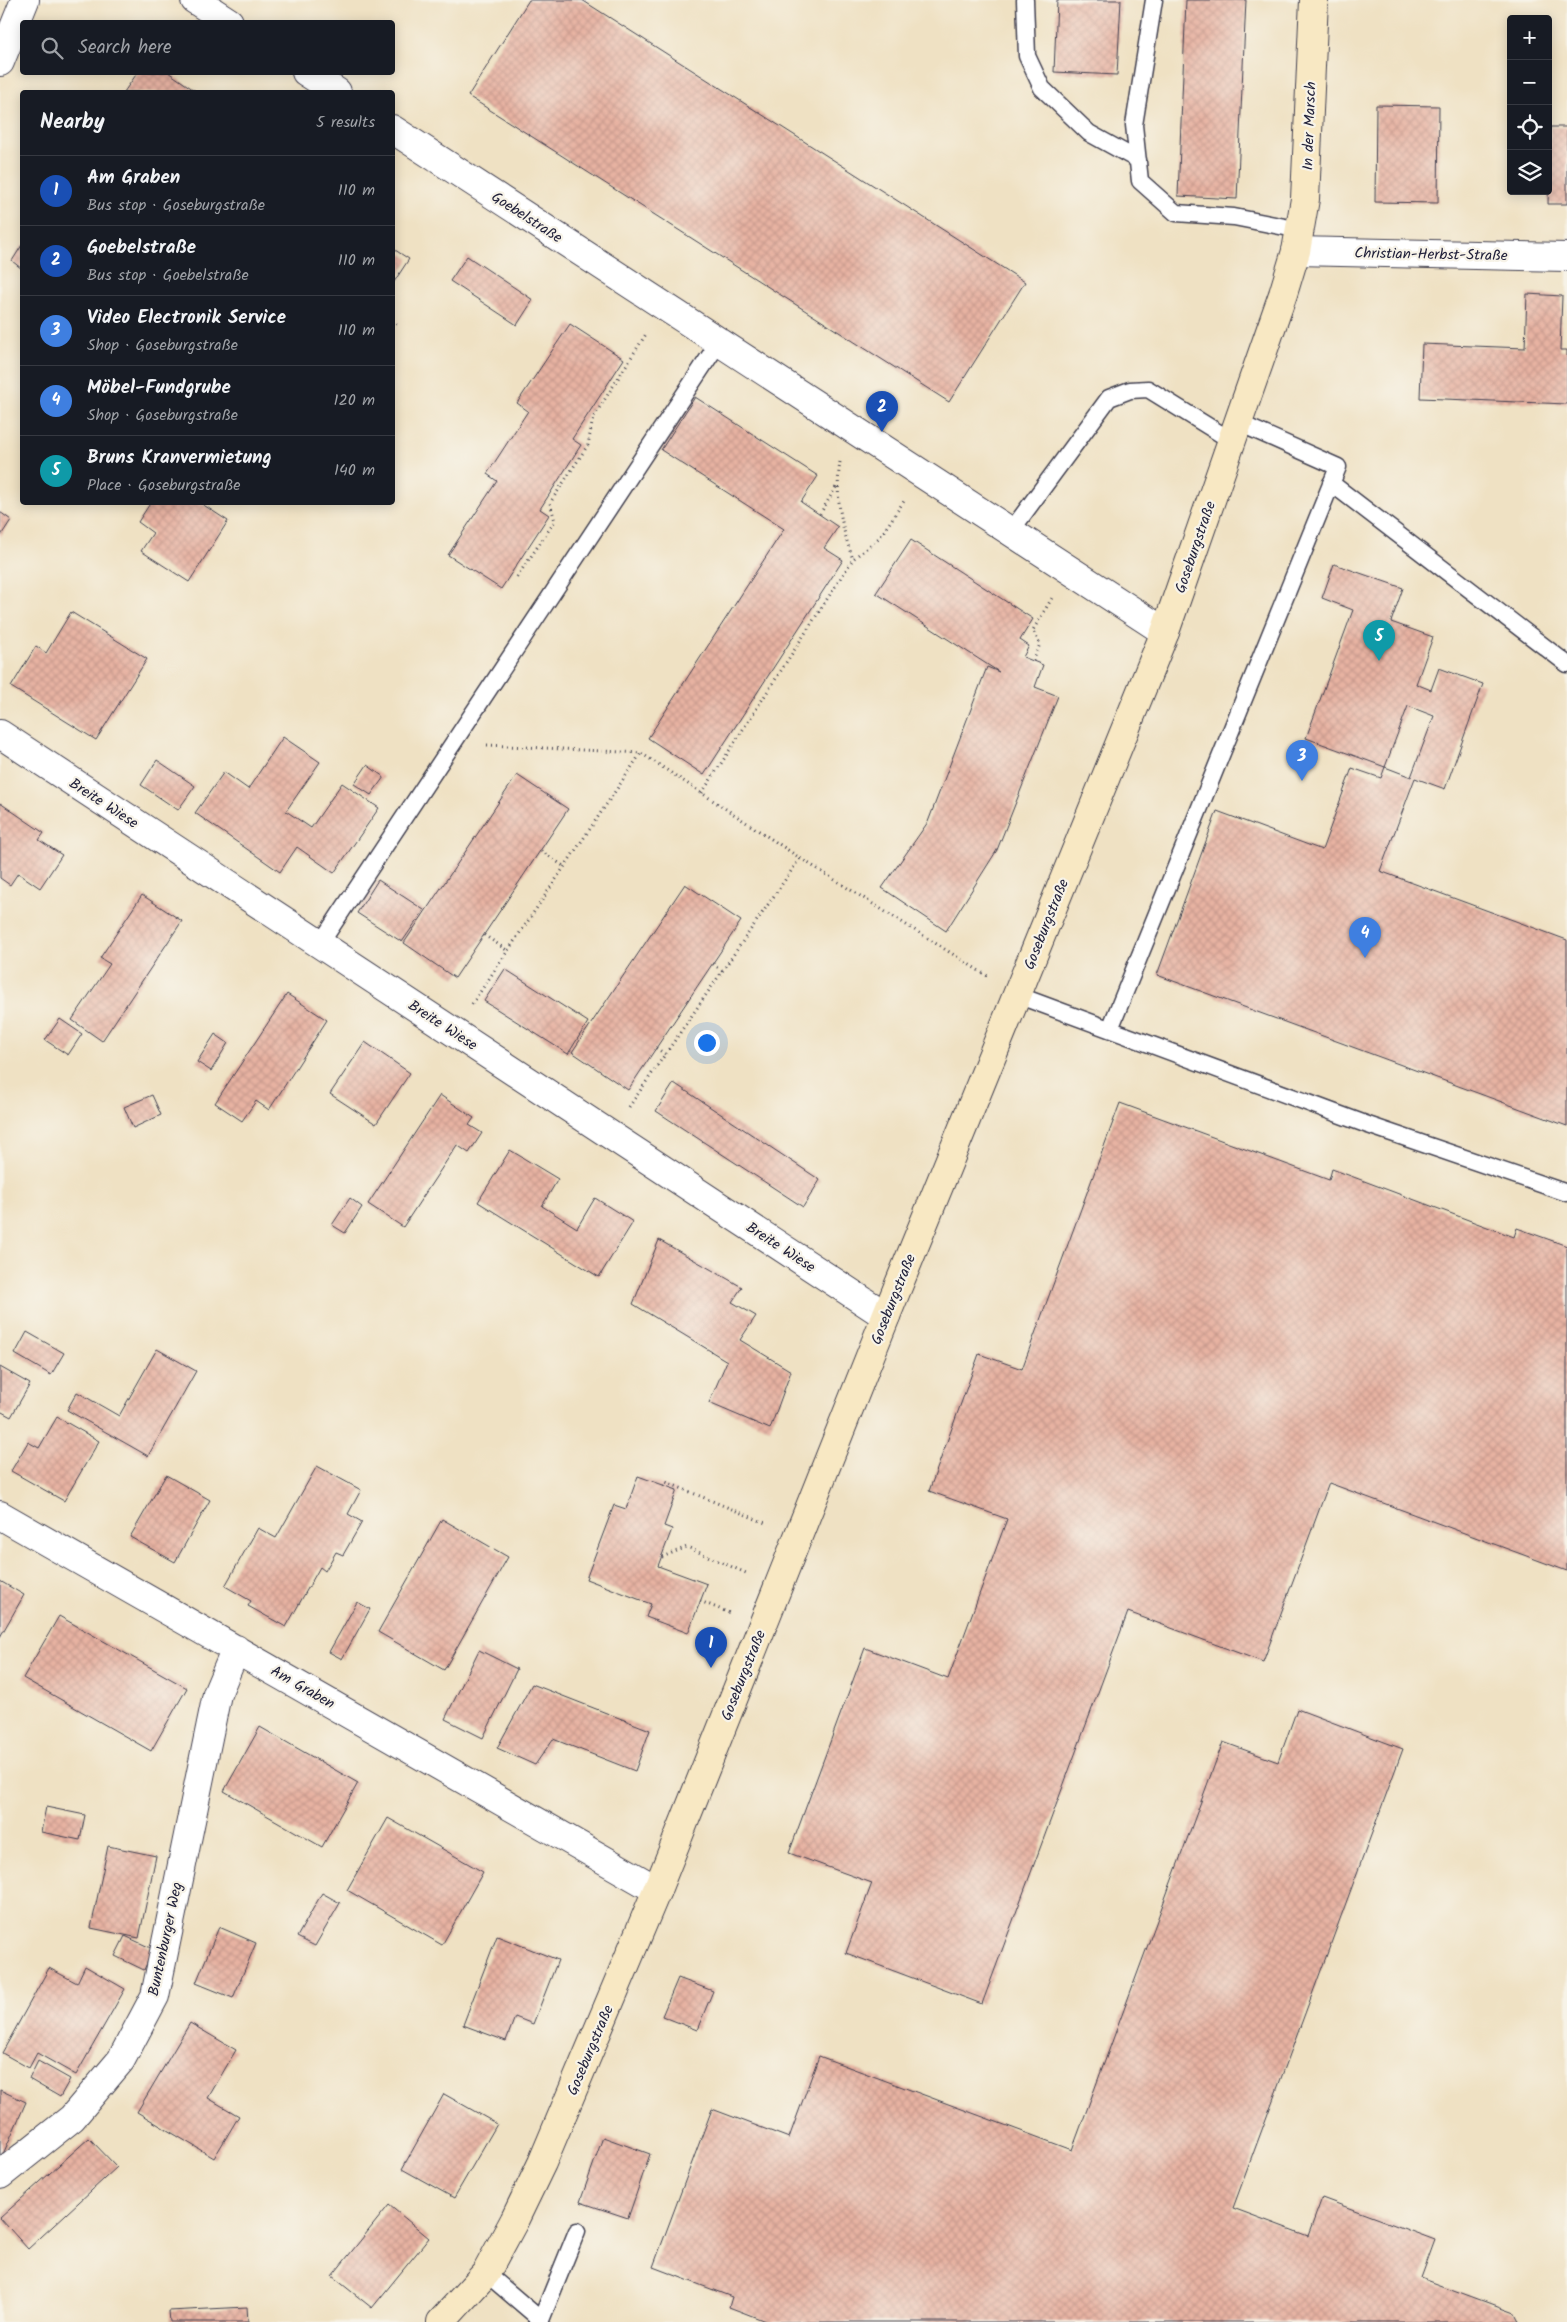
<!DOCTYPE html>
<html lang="en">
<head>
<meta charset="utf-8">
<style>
  body { margin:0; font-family:Kalam,sans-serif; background:#242831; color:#f1f3f6 }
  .controls { position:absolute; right:15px; top:15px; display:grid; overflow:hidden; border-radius:5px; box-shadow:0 2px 12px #0003 }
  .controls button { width:45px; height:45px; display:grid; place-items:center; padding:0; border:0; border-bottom:1px solid #363941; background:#171b24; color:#f1f3f6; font:25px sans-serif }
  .you { position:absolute; left:706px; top:1042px; width:18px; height:18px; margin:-12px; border:4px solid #fff; border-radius:50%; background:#1a73e8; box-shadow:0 0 0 8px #1a73e833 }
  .badge { display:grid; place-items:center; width:32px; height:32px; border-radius:50%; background:#1f6fb2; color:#fff; font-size:16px; font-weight:700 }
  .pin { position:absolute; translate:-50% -41px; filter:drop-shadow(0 1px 2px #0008) }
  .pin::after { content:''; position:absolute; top:26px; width:18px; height:15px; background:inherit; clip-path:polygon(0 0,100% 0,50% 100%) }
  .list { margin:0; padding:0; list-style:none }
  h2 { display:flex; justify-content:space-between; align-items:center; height:65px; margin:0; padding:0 20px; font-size:21px }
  h2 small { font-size:16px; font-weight:400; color:#9ea1a6 }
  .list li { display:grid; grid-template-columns:32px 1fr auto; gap:15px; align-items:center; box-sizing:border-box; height:70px; padding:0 20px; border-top:1px solid #363941 }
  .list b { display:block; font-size:19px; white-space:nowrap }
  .list p { margin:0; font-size:16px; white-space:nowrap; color:#9ea1a6 }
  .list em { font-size:16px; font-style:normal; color:#9ea1a6 }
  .icon { flex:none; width:28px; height:28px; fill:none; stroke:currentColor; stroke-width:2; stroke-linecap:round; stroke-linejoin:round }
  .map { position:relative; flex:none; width:1567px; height:2322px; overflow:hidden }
  .search { position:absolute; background:#171b24; box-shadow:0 2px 12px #0003; left:20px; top:20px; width:375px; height:55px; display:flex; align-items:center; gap:12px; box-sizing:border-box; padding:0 18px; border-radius:5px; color:#9ea1a6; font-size:19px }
  .panel { position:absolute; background:#171b24; box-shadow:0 2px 12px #0003; left:20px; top:90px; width:375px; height:415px; border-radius:5px }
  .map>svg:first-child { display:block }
  .building { fill:url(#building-cross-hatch); fill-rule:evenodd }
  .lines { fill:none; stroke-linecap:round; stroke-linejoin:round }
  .lane-casing { stroke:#413f4f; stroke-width:19 }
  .street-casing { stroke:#413f4f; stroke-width:30 }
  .secondary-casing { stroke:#413f4f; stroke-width:30 }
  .path { stroke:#413f4f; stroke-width:3; stroke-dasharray:1 4; stroke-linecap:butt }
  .lane { stroke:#fff; stroke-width:16 }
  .street { stroke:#fff; stroke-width:28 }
  .secondary { stroke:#f8e8c3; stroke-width:28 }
  .labels { text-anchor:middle; stroke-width:4.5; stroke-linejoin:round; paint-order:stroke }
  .street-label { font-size:15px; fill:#22223b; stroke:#f7f3e8 }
</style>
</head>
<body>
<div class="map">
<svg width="1567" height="2322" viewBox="0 0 1567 2322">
  <defs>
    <pattern id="building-cross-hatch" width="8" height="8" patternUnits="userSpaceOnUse" patternTransform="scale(1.25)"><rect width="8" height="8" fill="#e7b2a2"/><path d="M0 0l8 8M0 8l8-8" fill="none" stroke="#c6998c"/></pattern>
  </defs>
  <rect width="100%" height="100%" fill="#f7f3e8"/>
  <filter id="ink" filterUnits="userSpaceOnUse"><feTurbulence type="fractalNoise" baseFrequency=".02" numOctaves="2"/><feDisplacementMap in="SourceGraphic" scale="10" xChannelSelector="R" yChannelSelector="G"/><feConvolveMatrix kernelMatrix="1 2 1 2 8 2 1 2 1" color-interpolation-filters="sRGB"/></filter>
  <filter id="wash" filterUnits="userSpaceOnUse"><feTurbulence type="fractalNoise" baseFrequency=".0096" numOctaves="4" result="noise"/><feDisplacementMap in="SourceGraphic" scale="20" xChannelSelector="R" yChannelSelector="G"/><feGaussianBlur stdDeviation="1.12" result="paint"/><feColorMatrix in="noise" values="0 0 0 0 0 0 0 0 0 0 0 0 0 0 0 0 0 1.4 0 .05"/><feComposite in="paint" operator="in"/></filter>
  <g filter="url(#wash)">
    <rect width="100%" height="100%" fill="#efe1c3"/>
    <g id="blocks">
      <path class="building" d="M529 0H582L1025 282 949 402 468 96Z
        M1057 0H1121L1117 75 1054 72Z
        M1186 0H1246L1237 199 1178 196Z
        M138 72H168L197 92H124Z
        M1376 105 1439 106 1438 203 1375 202Z
        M1550 127H1567V204H1548Z
        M22 245V269L12 261Z
        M392 248 409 259 392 285Z
        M467 256 533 300 517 325 450 281Z
        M1527 294 1562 296 1560 350H1567V404L1420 398 1422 344 1525 348Z
        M570 324 624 359 572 439 581 445 540 509 549 515 501 589 448 555 497 481 487 474 528 411 517 403Z
        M695 397 818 476 801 502 838 527 824 548 843 560 704 775 648 738 784 529 661 450Z
        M151 502H199L228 521 189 582 141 551 153 533 138 522Z
        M0 512 11 520 0 537Z
        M911 540 1033 619 1020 640 1029 646 1023 657 1043 665 1035 687 1058 696 997 850 946 931 882 888 928 822 987 667 999 672 876 593Z
        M1334 564 1403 588 1391 622 1433 637 1416 684 1431 690 1439 668 1483 684 1445 789 1415 778 1380 871 1567 940V1126L1157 975 1217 811 1322 850 1352 768 1381 778 1385 767 1306 738 1353 610 1322 598ZM1408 706 1434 716 1411 777 1385 767Z
        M71 612 147 659 96 740 11 687 36 646 46 653Z
        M283 737 320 762 286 811 311 828 342 783 379 808 334 873 297 847 280 872 195 813 224 772 248 789Z
        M157 760 195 786 178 810 141 785Z
        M367 765 384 777 371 795 354 784Z
        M517 775 568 809 455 978 404 943Z
        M0 803 44 833 39 840 62 855 40 888 18 873 10 885 0 878Z
        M378 880 424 910 402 942 357 913Z
        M685 884 741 921 628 1090 572 1052Z
        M142 895 182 921 102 1041 72 1020 110 964 100 958Z
        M505 969 588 1022 568 1054 484 1001Z
        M287 994 327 1020 269 1110 256 1101 242 1121 215 1103Z
        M60 1019 82 1034 68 1055 45 1040Z
        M215 1034 228 1043 211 1071 197 1062Z
        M365 1042 410 1073 376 1124 330 1094Z
        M674 1083 820 1180 803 1207 656 1111Z
        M152 1095 161 1115 133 1128 124 1107Z
        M440 1095 474 1118 469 1125 482 1133 469 1153 457 1145 403 1227 368 1204Z
        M1120 1103 1329 1180 1332 1169 1514 1237 1517 1228 1567 1246V1571L1329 1483 1263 1662 1128 1612 982 2004 846 1953 872 1883 789 1853 865 1648 948 1679 1007 1519 929 1491 979 1354 1022 1369Z
        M510 1150 558 1179 542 1206 577 1228 595 1198 633 1222 599 1277 478 1202Z
        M350 1198 362 1207 345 1233 332 1225Z
        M659 1240 742 1287 732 1302 756 1316 740 1340 791 1371 770 1429 709 1403 727 1361 633 1304Z
        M27 1332 64 1353 51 1375 15 1354Z
        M157 1349 196 1371 148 1456 67 1410 77 1392 119 1416Z
        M0 1367 30 1384 11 1417 0 1411Z
        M57 1417 99 1441 64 1501 11 1471 28 1442 39 1448Z
        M317 1466 361 1490 348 1514 362 1522 343 1555 336 1552 325 1571 320 1567 286 1627 248 1606 251 1601 225 1586 258 1528 276 1538Z
        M166 1475 210 1500 175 1562 130 1537Z
        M638 1476 677 1490 664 1526 672 1529 658 1566 707 1584 688 1633 646 1617 651 1604 586 1579 614 1505 626 1509Z
        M442 1519 508 1557 444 1670 378 1632Z
        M0 1581 24 1595 0 1637Z
        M357 1602 370 1609 342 1659 329 1652Z
        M59 1616 187 1688 151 1751 23 1678Z
        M479 1650 517 1669 483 1738 445 1719Z
        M532 1684 650 1730 635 1771 553 1739 535 1765 497 1748Z
        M1297 1709 1403 1749 1233 2208 1308 2236 1322 2198 1435 2240 1421 2278 1513 2312 1518 2322H768L729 2307 732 2297 653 2267 712 2109 789 2138 819 2056 1072 2150 1223 1742 1278 1762Z
        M260 1727 358 1783 322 1847 224 1791Z
        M46 1807 85 1815 80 1840 41 1832Z
        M388 1818 483 1872 442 1945 347 1890Z
        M108 1846 156 1856 139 1938 91 1928Z
        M322 1893 340 1903 315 1946 297 1937Z
        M219 1927 256 1943 233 1998 196 1983Z
        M125 1936 153 1949 144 1970 115 1956Z
        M497 1936 558 1960 533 2024 515 2017 506 2041 463 2025Z
        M85 1966 125 1989 76 2075 37 2053 29 2068 2 2053 49 1968 77 1983Z
        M678 1978 713 1991 697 2030 662 2016Z
        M190 2023 236 2050 208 2098 239 2116 214 2158 137 2112Z
        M38 2061 70 2079 60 2097 29 2079Z
        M0 2090 26 2102 0 2161Z
        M444 2094 497 2124 454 2198 402 2169Z
        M603 2137 650 2154 628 2218 580 2202Z
        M89 2138 117 2167 28 2249 0 2218Z
        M389 2205 429 2238 372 2308 332 2276Z
        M247 2307 248 2322H170L169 2311Z"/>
    </g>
  </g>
  <g filter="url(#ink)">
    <use href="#blocks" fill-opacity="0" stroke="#413f4f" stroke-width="1"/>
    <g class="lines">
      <g class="lane-casing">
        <path id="lane" d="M1025 0 1027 56 1042 88 1089 133 1138 160
          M1154 0 1134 125 1140 181 1176 213 1234 217 1300 230
          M1331 483 1567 664
          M1011 531 1109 398 1130 390 1148 389 1232 441
          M320 944 719 342
          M1017 995 1368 1125 1567 1193
          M1110 1029 1338 467 1239 423
          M486 2273 541 2320V2322
          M541 2320 577 2231"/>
      </g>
      <g class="street-casing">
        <path id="street" d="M195 0 229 22
          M0 62 25 0
          M306 72 337 92
          M392 129 1165 632
          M1296 251 1567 257
          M0 734 886 1316
          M0 1515 657 1890
          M0 2175 72 2118 121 2060 155 1996 217 1694 236 1649"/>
      </g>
      <g class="secondary-casing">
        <path id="secondary" d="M441 2322 486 2273 514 2221 542 2163 657 1890 886 1316 1165 632 1283 294 1296 251 1305 199 1314 0"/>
      </g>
      <path class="path" d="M392 321 398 325
        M840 462C835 496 841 527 853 559
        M820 514 836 487
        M517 577 555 521 550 503 588 445 593 418 646 334
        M1033 661 1040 644 1033 630 1052 598
        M487 745 641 753 800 858 989 977
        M702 793 853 559 880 537 904 501
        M541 851 565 867
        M484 935 508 951
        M713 964 723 971
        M472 1004 641 753
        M656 1048 665 1054
        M629 1107 800 858
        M664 1486 666 1482 768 1524
        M662 1557 687 1547 746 1573
        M700 1601 732 1614"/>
      <use href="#lane" class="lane"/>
      <use href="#street" class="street"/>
      <use href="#secondary" class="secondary"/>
    </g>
  </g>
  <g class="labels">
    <g class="street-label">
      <text transform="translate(1309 126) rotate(-88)" y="5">In der Marsch</text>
      <text transform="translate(527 217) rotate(33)" y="5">Goebelstraße</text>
      <text transform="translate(1431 254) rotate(1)" y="5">Christian-Herbst-Straße</text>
      <text transform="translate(1195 547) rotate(-71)" y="5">Goseburgstraße</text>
      <text transform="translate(104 803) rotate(33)" y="5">Breite Wiese</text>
      <text transform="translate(1046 924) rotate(-68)" y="5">Goseburgstraße</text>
      <text transform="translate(443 1025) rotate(33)" y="5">Breite Wiese</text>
      <text transform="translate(781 1247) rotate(33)" y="5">Breite Wiese</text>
      <text transform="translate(893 1299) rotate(-68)" y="5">Goseburgstraße</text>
      <text transform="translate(743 1675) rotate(-68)" y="5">Goseburgstraße</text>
      <text transform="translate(303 1687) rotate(30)" y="5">Am Graben</text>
      <text transform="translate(165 1939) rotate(-78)" y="5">Buntenburger Weg</text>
      <text transform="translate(590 2050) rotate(-67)" y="5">Goseburgstraße</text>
    </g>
  </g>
</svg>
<div class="controls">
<button>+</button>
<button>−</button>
<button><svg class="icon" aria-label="locate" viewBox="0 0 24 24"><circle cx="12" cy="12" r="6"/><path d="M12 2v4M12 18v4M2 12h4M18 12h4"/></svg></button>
<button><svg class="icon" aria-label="layers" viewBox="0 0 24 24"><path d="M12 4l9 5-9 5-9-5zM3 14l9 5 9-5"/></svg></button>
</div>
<div class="you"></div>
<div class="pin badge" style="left:711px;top:1668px;background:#1a4fb4">1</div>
<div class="pin badge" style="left:882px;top:432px;background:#1a4fb4">2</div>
<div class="pin badge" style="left:1302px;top:781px;background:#3f7fe0">3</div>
<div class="pin badge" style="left:1365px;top:958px;background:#3f7fe0">4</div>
<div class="pin badge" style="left:1379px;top:661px;background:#0f9aa8">5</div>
<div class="search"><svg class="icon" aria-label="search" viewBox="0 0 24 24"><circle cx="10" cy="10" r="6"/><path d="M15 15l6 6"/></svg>Search here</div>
<section class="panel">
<h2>Nearby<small>5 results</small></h2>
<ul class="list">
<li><span class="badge" style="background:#1a4fb4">1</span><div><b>Am Graben</b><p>Bus stop · Goseburgstraße</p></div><em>110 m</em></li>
<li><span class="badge" style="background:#1a4fb4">2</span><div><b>Goebelstraße</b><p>Bus stop · Goebelstraße</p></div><em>110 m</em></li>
<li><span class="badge" style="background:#3f7fe0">3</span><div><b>Video Electronik Service</b><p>Shop · Goseburgstraße</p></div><em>110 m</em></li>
<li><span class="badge" style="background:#3f7fe0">4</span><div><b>Möbel-Fundgrube</b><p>Shop · Goseburgstraße</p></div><em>120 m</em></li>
<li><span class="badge" style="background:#0f9aa8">5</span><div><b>Bruns Kranvermietung</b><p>Place · Goseburgstraße</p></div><em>140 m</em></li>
</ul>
</section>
</div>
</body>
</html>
